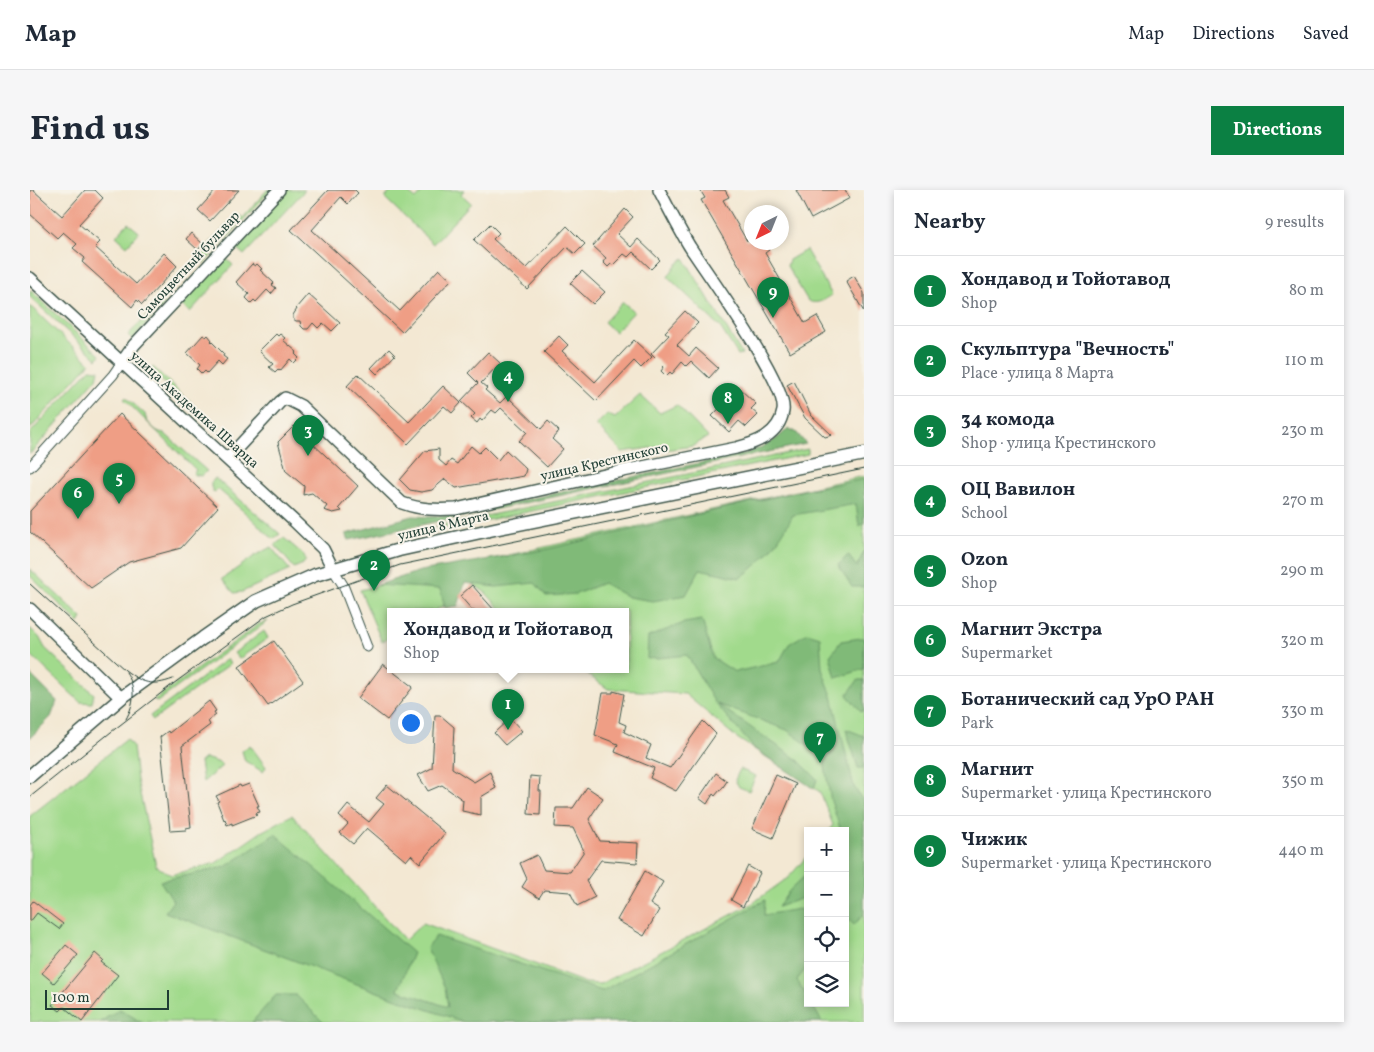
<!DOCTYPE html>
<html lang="en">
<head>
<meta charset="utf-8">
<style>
  body { margin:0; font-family:Vollkorn,serif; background:#f6f6f7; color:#1f2937 }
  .controls { position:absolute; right:15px; bottom:15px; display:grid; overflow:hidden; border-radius:0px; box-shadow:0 2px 8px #0003 }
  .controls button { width:45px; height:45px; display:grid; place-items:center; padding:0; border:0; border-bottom:1px solid #e0e1e3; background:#fff; color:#1f2937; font:25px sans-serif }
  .compass { position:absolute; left:714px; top:15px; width:45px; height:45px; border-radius:50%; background:#fff; box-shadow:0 2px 8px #0003; rotate:223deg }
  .scale { position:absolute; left:15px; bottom:12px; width:124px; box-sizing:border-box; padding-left:5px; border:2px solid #1f3d34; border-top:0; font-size:14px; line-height:18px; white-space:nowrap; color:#1f3d34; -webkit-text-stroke:4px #f7f3e8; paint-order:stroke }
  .you { position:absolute; left:380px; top:532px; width:18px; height:18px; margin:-12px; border:4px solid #fff; border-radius:50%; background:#1a73e8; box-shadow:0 0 0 8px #1a73e833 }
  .badge { display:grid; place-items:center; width:32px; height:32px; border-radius:50%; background:#0b8043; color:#fff; font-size:16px; font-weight:700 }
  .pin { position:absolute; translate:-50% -41px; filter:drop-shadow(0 1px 2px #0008) }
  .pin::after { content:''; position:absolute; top:26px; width:18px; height:15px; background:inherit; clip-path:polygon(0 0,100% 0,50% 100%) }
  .popup { position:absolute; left:357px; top:418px; width:242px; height:65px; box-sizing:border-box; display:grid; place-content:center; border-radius:0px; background:#fff; filter:drop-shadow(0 1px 4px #0005); font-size:16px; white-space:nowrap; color:#747a83 }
  .popup b { font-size:19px; color:#1f2937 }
  .popup::after { content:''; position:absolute; left:50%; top:100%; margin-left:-10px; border:10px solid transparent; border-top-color:#fff }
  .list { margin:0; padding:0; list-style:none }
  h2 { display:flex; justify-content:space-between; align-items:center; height:65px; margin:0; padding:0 20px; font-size:21px }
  h2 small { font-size:16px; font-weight:400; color:#747a83 }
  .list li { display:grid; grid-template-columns:32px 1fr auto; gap:15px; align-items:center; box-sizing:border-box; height:70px; padding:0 20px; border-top:1px solid #e0e1e3 }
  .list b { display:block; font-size:19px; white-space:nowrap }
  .list p { margin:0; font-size:16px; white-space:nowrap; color:#747a83 }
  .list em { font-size:16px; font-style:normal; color:#747a83 }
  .icon { flex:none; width:28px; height:28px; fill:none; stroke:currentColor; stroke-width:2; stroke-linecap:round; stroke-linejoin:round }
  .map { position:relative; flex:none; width:834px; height:832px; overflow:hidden; border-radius:0px }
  header { display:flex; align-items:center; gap:30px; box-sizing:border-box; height:70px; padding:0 25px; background:#fff; border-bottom:1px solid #e0e1e3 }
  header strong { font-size:24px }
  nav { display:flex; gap:28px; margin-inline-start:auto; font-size:18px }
  .intro { display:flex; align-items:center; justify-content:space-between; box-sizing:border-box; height:120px; padding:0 30px }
  h1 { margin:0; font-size:35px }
  .button { padding:12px 22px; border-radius:0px; background:#0b8043; color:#fff; font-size:18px; font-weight:700 }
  main { display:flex; gap:30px; padding:0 30px }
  aside { flex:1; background:#fff; border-radius:0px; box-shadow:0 2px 8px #0003 }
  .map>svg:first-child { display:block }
  .green { fill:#a1da8c; stroke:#608c60 }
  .forest { fill:#80ba78; stroke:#507c56 }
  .building { fill:#ef9e85 }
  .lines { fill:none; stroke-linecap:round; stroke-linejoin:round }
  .minor-casing { stroke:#3f574c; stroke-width:11 }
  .tertiary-casing { stroke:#3f574c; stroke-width:14 }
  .secondary-casing { stroke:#3f574c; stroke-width:15 }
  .minor { stroke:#fff; stroke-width:9 }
  .tertiary { stroke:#fff; stroke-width:11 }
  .secondary { stroke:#fff; stroke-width:12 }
  .tram { stroke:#1f3d34; stroke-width:1 }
  .labels { text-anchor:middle; stroke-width:4; stroke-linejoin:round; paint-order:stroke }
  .street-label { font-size:14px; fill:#1f3d34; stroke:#f7f3e8 }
</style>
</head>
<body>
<header>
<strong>Map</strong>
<nav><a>Map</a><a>Directions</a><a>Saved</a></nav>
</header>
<div class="intro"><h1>Find us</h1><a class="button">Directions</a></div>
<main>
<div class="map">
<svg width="834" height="832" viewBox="0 0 834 832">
  <rect width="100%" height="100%" fill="#f7f3e8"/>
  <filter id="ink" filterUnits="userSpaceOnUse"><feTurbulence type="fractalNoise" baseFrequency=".02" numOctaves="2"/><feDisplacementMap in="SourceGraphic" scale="10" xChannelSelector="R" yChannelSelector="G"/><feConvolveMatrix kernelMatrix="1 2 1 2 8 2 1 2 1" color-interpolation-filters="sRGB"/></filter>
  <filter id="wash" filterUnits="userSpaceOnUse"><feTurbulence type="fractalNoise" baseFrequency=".0096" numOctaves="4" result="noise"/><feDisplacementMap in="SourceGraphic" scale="20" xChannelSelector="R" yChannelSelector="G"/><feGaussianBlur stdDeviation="1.12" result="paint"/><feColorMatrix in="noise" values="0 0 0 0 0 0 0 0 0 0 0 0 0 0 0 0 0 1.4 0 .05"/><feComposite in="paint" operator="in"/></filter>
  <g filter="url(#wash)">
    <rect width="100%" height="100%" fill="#f3e8d3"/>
    <path class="green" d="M237 0H241L174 73 169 69 178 59 179 54 207 24 212 28Z
      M257 0H275L214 65 204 56Z
      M362 0H375L386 9 394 0H434L431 4 441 13 403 54 355 8Z
      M98 33 109 42 97 56 86 46Z
      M776 60 802 105C794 110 788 115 778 111L757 76 759 70Z
      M194 67 203 75 160 122 150 114Z
      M654 68 712 164 708 165 690 137 638 87 645 76Z
      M0 100 70 165 67 169 0 107Z
      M131 111 134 115 102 149 98 145Z
      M593 112 604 122 585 142 574 132Z
      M0 116 60 173 0 239Z
      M123 177 189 239 187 241 120 180Z
      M60 179 69 180 67 188 0 264V243Z
      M610 205 630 223 647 215 678 247 663 256 635 260 627 257 592 262 566 235 577 224 585 228Z
      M96 207 115 224C116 233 125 242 134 243L177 281 171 286 163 284 166 280 94 209Z
      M778 259V264L429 336 398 338Z
      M834 286V832H0V626L97 549 103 557 107 590 126 676 141 685 186 673 231 642 262 625 375 750 393 733 556 793 570 794 720 715 759 687 778 665V813H815V641H798L803 635 790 602 707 548 655 504 578 499 550 479H596V421H472L456 403 434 388 412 417 404 421H360V447L352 452 330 400 425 377Z
      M185 288 250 344 243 349 220 327 188 299 184 303 181 297V293Z
      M254 348 274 365 276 370 273 374 264 378 245 355Z
      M241 357 260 380 212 402 204 403 192 389 226 365Z
      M0 379 52 428 49 433 0 386Z
      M238 431 127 512 124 510 229 434Z
      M0 438 9 447 15 458 64 504 62 513 50 512 0 464Z
      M234 441 238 448 209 469 204 463Z
      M197 469 200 474 123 530 120 526Z
      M220 555 236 577 233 582 215 571 212 561Z
      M175 568 190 573 192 576 173 592 170 572Z
      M710 579 726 586 719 601 709 597 705 590Z"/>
    <path class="forest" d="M758 238 766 242 776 254 319 350 316 344 383 326 400 327 422 325 717 263C733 257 747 251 758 238Z
      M834 289V333L829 336 826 314 763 325C749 352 735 370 710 388L670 379 656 405 623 411 598 407 573 393 546 404 516 406 505 393 466 397 435 393 428 416 415 418 410 399 348 395 390 381 513 360 774 300Z
      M834 361V397H822L808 375 818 365 827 377Z
      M672 430 683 468 705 482 749 472 759 454 777 443 790 447 792 479 802 506 824 597 834 612V724L824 735 815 726V641H808L810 638 801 611 793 566 757 540 687 514 768 570 787 589 784 599 724 558 685 513 657 465 617 469 618 447 654 433Z
      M831 448H834V479L806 488 800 466 811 451Z
      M0 484 27 511 21 527 0 548Z
      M828 490H834V521H831L817 505Z
      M816 539 834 546V578H828Z
      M245 644 383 763 368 800 418 817 415 798 397 758 406 746 572 801 735 710 734 725 769 719 778 725V776L767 790 778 808V813H781L792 832H434L364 808 135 722 143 711 130 691 195 677Z
      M778 683V706L748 717 760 700Z
      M246 805H266L293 832H222Z
      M90 819 111 832H70Z"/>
    <g id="blocks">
      <path class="building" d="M0 0H3L32 26 55 0H65L73 8 49 34 70 52 65 57 106 94 134 63 147 76 112 115 107 110 102 117 52 72 55 68 43 58 47 54 33 42 27 48 0 24Z
        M186 0H209L180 31 168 20Z
        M298 0H325L328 3 318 14 311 7 282 40 370 121 409 79 421 90 372 142 261 40Z
        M670 0H695L699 7 693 10 717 51 722 48V52H735L739 60 735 63 775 133 787 126 796 142 760 163 671 10 675 8Z
        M766 0H815L820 8 781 29Z
        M595 19 603 27 587 44 601 57 608 49 630 70 621 79 603 62 598 67 594 64 583 75 581 74 578 77 573 72 576 68 563 56Z
        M460 34 469 43 463 49 496 79 537 36 555 54 545 64 537 57 497 99 444 50Z
        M161 43 173 54 168 60 156 49Z
        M222 74 225 76 227 74 232 79 230 80 244 93 242 95 246 98 241 104 237 100 226 112 224 110 221 113 216 108 219 104 206 92Z
        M552 81 575 102 563 114 540 93Z
        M824 86 834 103V122L816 91Z
        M278 104 310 133 302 141 293 133 288 138 283 133 278 139H274L271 136 270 131H266L263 129V125L267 119 266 118Z
        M655 121 668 133 647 155 659 166 666 158 688 178 679 188 661 171 656 176 652 172 642 184 640 182 636 186 631 181 634 177 621 164 639 145 635 142Z
        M246 144 248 146 250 144 255 148 253 150 267 162 265 164 269 168 264 173 260 169 250 181 248 179 245 182 239 177 243 174 229 161Z
        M173 145 176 147 178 145 182 150 181 151 194 164 193 166 197 169 192 175 188 171 177 183 175 181 172 184 167 179 170 175 157 163Z
        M529 146 538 155 532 161 565 192 604 150 622 167 611 178 604 171 566 211 514 162Z
        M359 159 365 165 347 184 341 178Z
        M458 162 470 173 451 193 457 198 455 200 470 213 477 206 511 239 518 231 529 241 522 249 533 259 517 277 489 251 497 242 471 218 466 223 462 220 452 231 450 229 447 233 441 228 445 224 431 211 448 193 438 183Z
        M328 184 379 232 413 196 431 213 422 223 414 216 378 254 317 196Z
        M764 191 781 225 802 245 795 247 775 228 757 195Z
        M709 198 726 214 721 219 728 225 716 237 709 231 699 242 682 226Z
        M90 224 188 317 151 358 99 372 61 398 0 342V321Z
        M264 236 328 296 309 318 312 321 303 323 294 320 297 316 282 303 273 305 274 296 256 281 248 252Z
        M441 256 449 263 455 257 468 270 476 260 496 279 494 286 426 298 415 289 402 300 391 302 380 300 370 290 395 261 409 259V270L416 276 421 270 427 274Z
        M442 395 465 421H443L430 406Z
        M244 451 273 491 238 516 209 476Z
        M353 474 383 497 357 530 328 508Z
        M583 501 594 504 589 532 596 535 594 542 621 555 616 568 640 578 673 531 686 544 646 601 620 588 624 578 585 562 588 554 565 545 573 503H583Z
        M179 511 186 521 184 522 186 525 178 531 180 535 152 556 161 637 156 638V640L140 641 130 547 138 541 139 543Z
        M405 525H410L424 537 422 578 444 592 460 582 466 598 451 607V625L432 621 433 610 412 595 398 601 388 585 402 578Z
        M480 528 492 541 475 555 464 543Z
        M686 583 697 591 691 600H690L685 606 683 604 677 614 669 608Z
        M746 585 766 594 743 648 722 639Z
        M500 586 510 587 509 601H511L510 625 498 624Z
        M219 594 229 616H227L230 622 226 623 227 625 202 635V633L197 635 195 629 194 630 187 612 189 611 186 606 210 595 211 597Z
        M357 595 415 643 390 673 381 665 376 671 337 638 323 654 310 643 318 634 309 626 318 615 339 632 354 614 346 608Z
        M557 597 573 608 559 629 570 651 608 653 607 673 571 670 556 691 565 707 547 716 540 702 514 700 509 708 492 697 497 689 490 673 507 665 514 680 540 682 554 661 543 638 525 637 526 618H543Z
        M718 676 730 683 713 717 701 710Z
        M615 681 633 692 620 714 629 720 614 746 587 730Z
        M3 711 33 734 29 739 7 723 0 732V715Z
        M36 755 48 765 24 793 12 783Z
        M65 763 73 770 71 772 88 785 52 832 34 817 30 821 22 815Z"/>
    </g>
  </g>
  <g filter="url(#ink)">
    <use href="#blocks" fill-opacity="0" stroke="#3f574c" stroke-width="1"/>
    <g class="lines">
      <g class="minor-casing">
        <path id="minor" d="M0 277 83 185 92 172
          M303 379 313 395 337 457"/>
      </g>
      <g class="tertiary-casing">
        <path id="tertiary" d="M0 88 264 331 293 359 303 379
          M92 172 104 155 249 0
          M198 268 250 212 255 208 271 216 372 313C392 320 406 320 426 319L588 282 706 258C726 253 749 245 753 221 758 194 678 85 660 57 649 39 639 19 629 0
          M0 419 91 508"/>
      </g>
      <g class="secondary-casing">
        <path id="secondary" d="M0 586 91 508 173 448 226 411 285 385 369 360 469 338 834 264"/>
      </g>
      <use href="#minor" class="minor"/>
      <use href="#tertiary" class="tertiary"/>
      <use href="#secondary" class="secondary"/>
      <path class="tram" d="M0 394 95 480C112 493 122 497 143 489
        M96 482C106 497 105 513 96 529
        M0 607 81 542 143 494 236 426 262 414 370 375 834 279"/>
    </g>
  </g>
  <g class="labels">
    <g class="street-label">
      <text transform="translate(158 75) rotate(-47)" y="5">Самоцветный бульвар</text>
      <text transform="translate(165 219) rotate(42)" y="5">улица Академика Шварца</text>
      <text transform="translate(574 271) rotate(-13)" y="5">улица Крестинского</text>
      <text transform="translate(413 335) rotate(-13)" y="5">улица 8 Марта</text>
    </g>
  </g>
</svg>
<div class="controls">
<button>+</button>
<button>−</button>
<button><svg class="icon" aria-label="locate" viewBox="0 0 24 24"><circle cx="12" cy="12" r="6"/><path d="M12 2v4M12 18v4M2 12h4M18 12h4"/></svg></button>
<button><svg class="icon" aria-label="layers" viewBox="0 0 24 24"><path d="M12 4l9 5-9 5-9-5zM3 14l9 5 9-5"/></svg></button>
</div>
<svg class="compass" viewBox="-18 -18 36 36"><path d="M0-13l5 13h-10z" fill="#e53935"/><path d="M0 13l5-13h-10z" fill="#747a83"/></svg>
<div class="scale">100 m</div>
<div class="you"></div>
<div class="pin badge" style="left:478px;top:540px">1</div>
<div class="popup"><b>Хондавод и Тойотавод</b>Shop</div>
<div class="pin badge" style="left:344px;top:401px">2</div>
<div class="pin badge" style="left:278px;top:266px">3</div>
<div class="pin badge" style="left:478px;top:212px">4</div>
<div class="pin badge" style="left:89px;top:314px">5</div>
<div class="pin badge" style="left:48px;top:329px">6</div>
<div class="pin badge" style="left:790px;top:573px">7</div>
<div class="pin badge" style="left:698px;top:234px">8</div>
<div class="pin badge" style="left:743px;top:128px">9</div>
</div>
<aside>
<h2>Nearby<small>9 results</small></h2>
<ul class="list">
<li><span class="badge">1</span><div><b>Хондавод и Тойотавод</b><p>Shop</p></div><em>80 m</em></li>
<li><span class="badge">2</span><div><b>Скульптура &quot;Вечность&quot;</b><p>Place · улица 8 Марта</p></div><em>110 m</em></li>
<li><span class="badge">3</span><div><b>34 комода</b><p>Shop · улица Крестинского</p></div><em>230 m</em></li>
<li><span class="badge">4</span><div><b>ОЦ Вавилон</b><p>School</p></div><em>270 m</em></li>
<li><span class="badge">5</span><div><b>Ozon</b><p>Shop</p></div><em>290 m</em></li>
<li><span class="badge">6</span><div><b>Магнит Экстра</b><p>Supermarket</p></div><em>320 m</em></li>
<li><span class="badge">7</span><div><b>Ботанический сад УрО РАН</b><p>Park</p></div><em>330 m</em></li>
<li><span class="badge">8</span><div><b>Магнит</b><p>Supermarket · улица Крестинского</p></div><em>350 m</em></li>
<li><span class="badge">9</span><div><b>Чижик</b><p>Supermarket · улица Крестинского</p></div><em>440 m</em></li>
</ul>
</aside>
</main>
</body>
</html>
